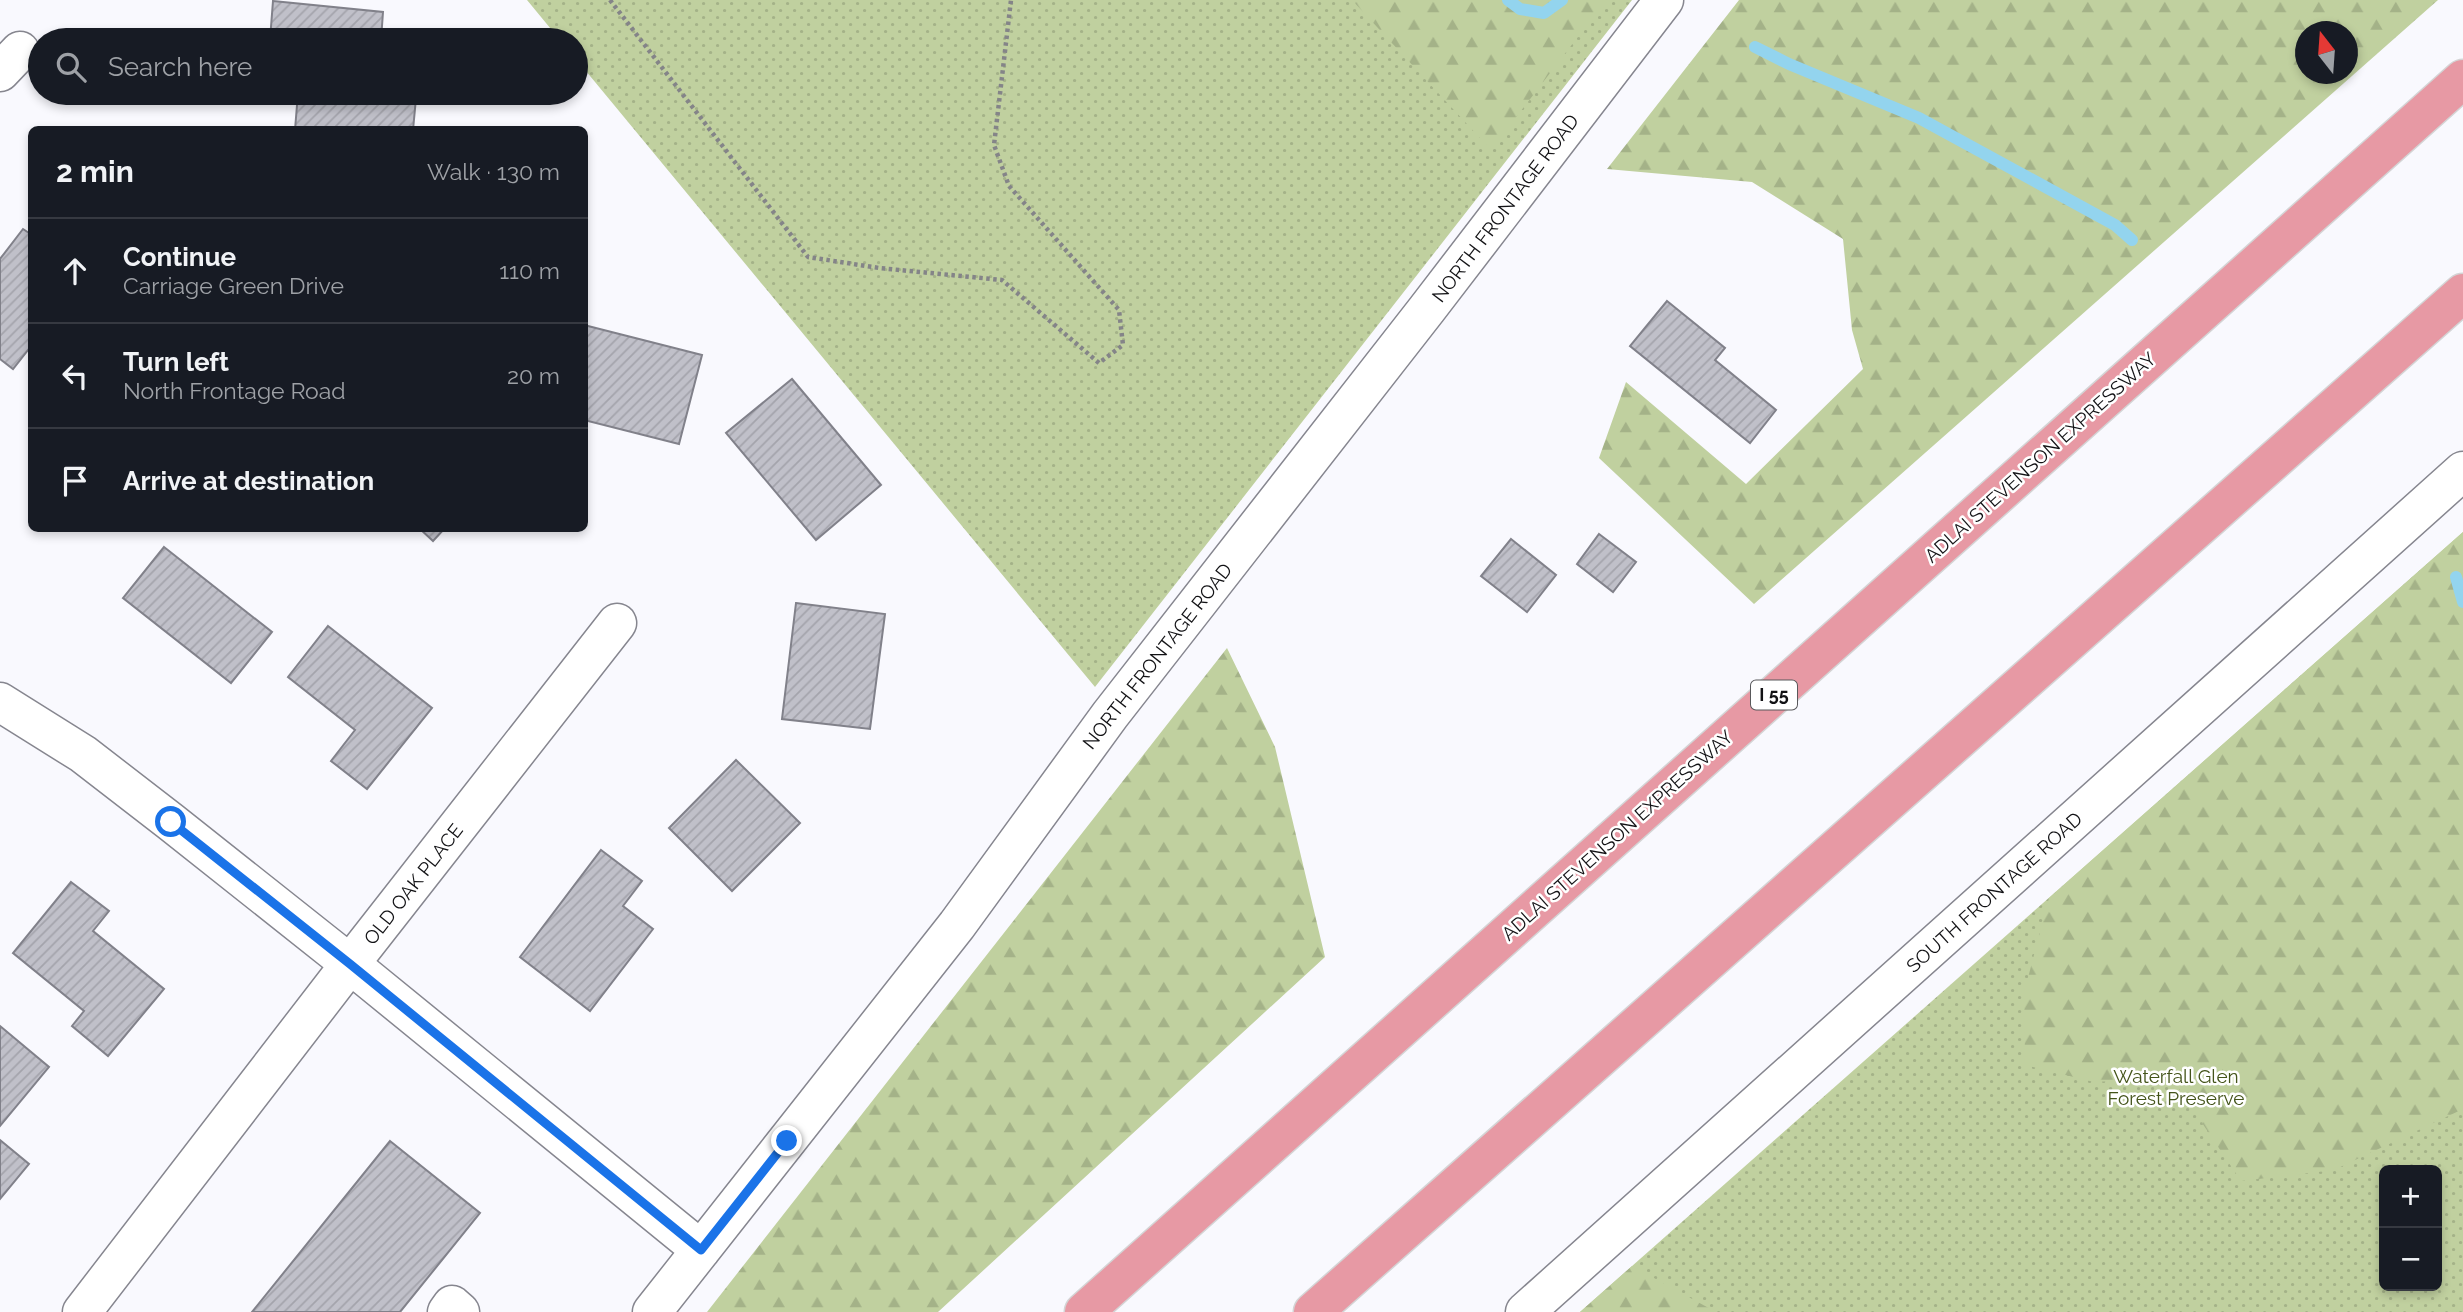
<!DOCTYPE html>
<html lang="en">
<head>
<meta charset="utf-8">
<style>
  body { margin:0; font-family:Raleway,sans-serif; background:#20242c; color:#f1f3f6 }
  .controls { position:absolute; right:21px; bottom:21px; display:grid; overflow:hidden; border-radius:10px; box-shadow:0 4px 10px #0003 }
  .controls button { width:63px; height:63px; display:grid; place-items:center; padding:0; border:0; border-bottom:2px solid #363941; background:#171b24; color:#f1f3f6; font:35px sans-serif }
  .compass { position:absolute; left:2295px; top:21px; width:63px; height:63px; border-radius:50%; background:#171b24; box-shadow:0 4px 10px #0003; rotate:343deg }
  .stop { position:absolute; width:21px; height:21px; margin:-16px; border:5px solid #1a73e8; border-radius:50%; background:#fff }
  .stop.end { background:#1a73e8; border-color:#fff; box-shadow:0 2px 7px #0008 }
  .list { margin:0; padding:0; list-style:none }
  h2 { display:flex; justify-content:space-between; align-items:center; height:91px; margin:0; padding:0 28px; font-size:30px }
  h2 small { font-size:23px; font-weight:400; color:#9ea1a6 }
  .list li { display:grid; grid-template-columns:46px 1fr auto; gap:21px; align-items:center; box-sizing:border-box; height:105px; padding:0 28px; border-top:2px solid #363941 }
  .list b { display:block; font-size:26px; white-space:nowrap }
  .list p { margin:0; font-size:23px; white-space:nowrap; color:#9ea1a6 }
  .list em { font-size:23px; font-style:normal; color:#9ea1a6 }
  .icon { flex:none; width:38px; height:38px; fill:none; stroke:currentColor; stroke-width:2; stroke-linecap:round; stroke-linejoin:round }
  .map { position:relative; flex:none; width:2463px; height:1312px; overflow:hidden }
  .search { position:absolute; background:#171b24; box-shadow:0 4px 10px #0003; left:28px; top:28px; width:560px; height:77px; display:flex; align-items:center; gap:18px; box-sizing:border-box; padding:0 24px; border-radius:38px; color:#9ea1a6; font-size:26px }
  .panel { position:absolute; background:#171b24; box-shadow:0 4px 10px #0003; left:28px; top:126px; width:560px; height:406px; border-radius:10px }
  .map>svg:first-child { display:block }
  .grass { fill:url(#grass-dots); fill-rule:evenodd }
  .forest { fill:url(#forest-firs); fill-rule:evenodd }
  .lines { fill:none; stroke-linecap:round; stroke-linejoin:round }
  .stream { stroke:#93d4ee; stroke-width:12 }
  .building { fill:url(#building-hatch); stroke:#81818a; stroke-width:2 }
  .street-casing { stroke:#86868f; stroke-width:41 }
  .highway-casing { stroke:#d4d4d5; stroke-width:41 }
  .path { stroke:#848488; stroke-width:4.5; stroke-dasharray:3.5 3.5; stroke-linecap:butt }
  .street { stroke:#fff; stroke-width:38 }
  .highway { stroke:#e799a4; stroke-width:38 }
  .route { stroke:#1a73e8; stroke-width:9 }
  .labels { text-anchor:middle; stroke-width:5; stroke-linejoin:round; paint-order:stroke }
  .shield { fill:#fff; stroke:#59595b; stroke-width:2 }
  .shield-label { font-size:18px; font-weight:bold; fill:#121215 }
  .street-label { font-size:19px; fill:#121215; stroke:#fff }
  .park-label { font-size:19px; fill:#44541a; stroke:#fff }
</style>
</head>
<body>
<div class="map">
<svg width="2463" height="1312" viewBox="0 0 2463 1312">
  <defs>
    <pattern id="grass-dots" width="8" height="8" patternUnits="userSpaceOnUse" patternTransform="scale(1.75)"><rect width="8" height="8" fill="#c0d09f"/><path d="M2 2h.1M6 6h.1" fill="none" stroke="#a4b288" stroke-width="1.8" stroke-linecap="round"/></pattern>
    <pattern id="forest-firs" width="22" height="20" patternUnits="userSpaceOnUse" patternTransform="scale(1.75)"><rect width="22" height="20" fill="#c0d09f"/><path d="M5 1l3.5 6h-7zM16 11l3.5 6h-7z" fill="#a4b288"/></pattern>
    <pattern id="building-hatch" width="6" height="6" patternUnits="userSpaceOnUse" patternTransform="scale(1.75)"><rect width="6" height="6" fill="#c0c0c9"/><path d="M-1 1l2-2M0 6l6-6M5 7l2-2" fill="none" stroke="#a4a4ac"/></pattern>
  </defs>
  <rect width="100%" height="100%" fill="#f9f9fe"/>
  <path class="grass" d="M527 0H1632L1095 687 576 59V40H560Z
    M2463 532V1312H1580ZM2384 1170H2437V1286H2384Z"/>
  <path class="forest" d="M1352 0H1606L1491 150Z
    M1739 0H2438L1754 604 1599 458 1626 382 1746 484 1863 369 1852 330 1843 239 1752 182 1607 169ZM2306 32H2348V74H2306Z
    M2463 532V1109L2334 1170 2241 1181 2172 1078 2094 1082 2025 1065 2024 993 2049 898Z
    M1227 648 1275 747 1325 957 938 1312H707Z
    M1632 1266 1716 1312H1580Z"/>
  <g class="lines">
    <path class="stream" d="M1508 0 1520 9 1544 13 1562 0
      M1755 47 1789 64 1919 118 2115 225 2132 240
      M2456 577 2463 602"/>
  </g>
  <path class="building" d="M273 1 383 12 381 40H270Z
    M298 93H376L416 98 413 130H295Z
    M23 229 32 235V345L13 369 0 359V259Z
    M1667 301 1725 348 1715 360 1776 410 1750 443 1630 346Z
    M584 325 702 355 679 444 584 420Z
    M792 379 881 485 816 540 726 433Z
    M419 528H445L433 541Z
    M1599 534 1636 562 1613 592 1577 564Z
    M1511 539 1556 575 1527 612 1481 576Z
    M164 547 272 632 231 683 123 598Z
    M796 603 885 614 870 729 782 719Z
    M328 626 432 708 367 789 331 761 355 730 288 677Z
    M736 760 800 823 732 891 669 828Z
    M601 850 642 881 623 906 653 929 590 1011 520 957Z
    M71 882 109 911 93 931 164 989 108 1056 72 1026 84 1011 13 953Z
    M0 1026 49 1067 0 1126Z
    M0 1140 29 1164 0 1199Z
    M390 1141 480 1213 400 1312H252Z"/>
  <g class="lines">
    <g class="street-casing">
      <path id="street" d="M0 72 20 51
        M0 702 83 754 171 822 350 964 701 1250
        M82 1312 350 964 617 623
        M447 1312 452 1305 460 1312
        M652 1312 957 925 1110 715 1427 309 1664 0
        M1525 1312 2463 471"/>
    </g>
    <g class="highway-casing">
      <path id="highway" d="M1084 1312 2463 79
        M1313 1312 2463 293"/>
    </g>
    <path class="path" d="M610 0 808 257 879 268 1002 280 1099 363 1123 345 1119 310 1009 186 994 145 1011 0"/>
    <use href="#street" class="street"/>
    <use href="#highway" class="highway"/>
  </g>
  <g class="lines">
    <path class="route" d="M171 822 350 964 701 1250 787 1141"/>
  </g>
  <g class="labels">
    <rect class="shield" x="1751" y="680.5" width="46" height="29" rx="5"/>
    <g class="shield-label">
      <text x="1774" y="701">I 55</text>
    </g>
    <g class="street-label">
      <text transform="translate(1505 208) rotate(-53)" y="7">NORTH FRONTAGE ROAD</text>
      <text transform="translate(2040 457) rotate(-42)" y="7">ADLAI STEVENSON EXPRESSWAY</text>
      <text transform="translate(1157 656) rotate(-52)" y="7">NORTH FRONTAGE ROAD</text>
      <text transform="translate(1617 835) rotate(-42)" y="7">ADLAI STEVENSON EXPRESSWAY</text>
      <text transform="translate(413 884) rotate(-52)" y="7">OLD OAK PLACE</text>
      <text transform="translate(1994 892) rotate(-42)" y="7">SOUTH FRONTAGE ROAD</text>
    </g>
    <g class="park-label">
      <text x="2176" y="1083">Waterfall Glen<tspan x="2176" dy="22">Forest Preserve</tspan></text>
    </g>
  </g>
</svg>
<div class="controls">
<button>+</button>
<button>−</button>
</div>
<svg class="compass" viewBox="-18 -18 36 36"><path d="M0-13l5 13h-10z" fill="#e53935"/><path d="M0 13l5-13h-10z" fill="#9ea1a6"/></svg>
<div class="stop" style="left:171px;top:822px"></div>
<div class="stop end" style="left:787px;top:1141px"></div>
<div class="search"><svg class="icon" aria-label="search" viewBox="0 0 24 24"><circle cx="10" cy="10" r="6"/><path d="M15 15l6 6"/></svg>Search here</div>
<section class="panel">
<h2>2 min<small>Walk · 130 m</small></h2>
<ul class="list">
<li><svg class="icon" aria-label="ahead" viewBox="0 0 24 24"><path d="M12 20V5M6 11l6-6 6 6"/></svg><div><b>Continue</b><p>Carriage Green Drive</p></div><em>110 m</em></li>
<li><svg class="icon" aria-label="left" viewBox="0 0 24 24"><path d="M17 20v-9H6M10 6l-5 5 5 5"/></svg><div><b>Turn left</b><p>North Frontage Road</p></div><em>20 m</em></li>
<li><svg class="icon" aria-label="arrive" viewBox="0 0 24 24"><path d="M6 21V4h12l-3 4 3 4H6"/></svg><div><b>Arrive at destination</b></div></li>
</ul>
</section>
</div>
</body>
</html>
